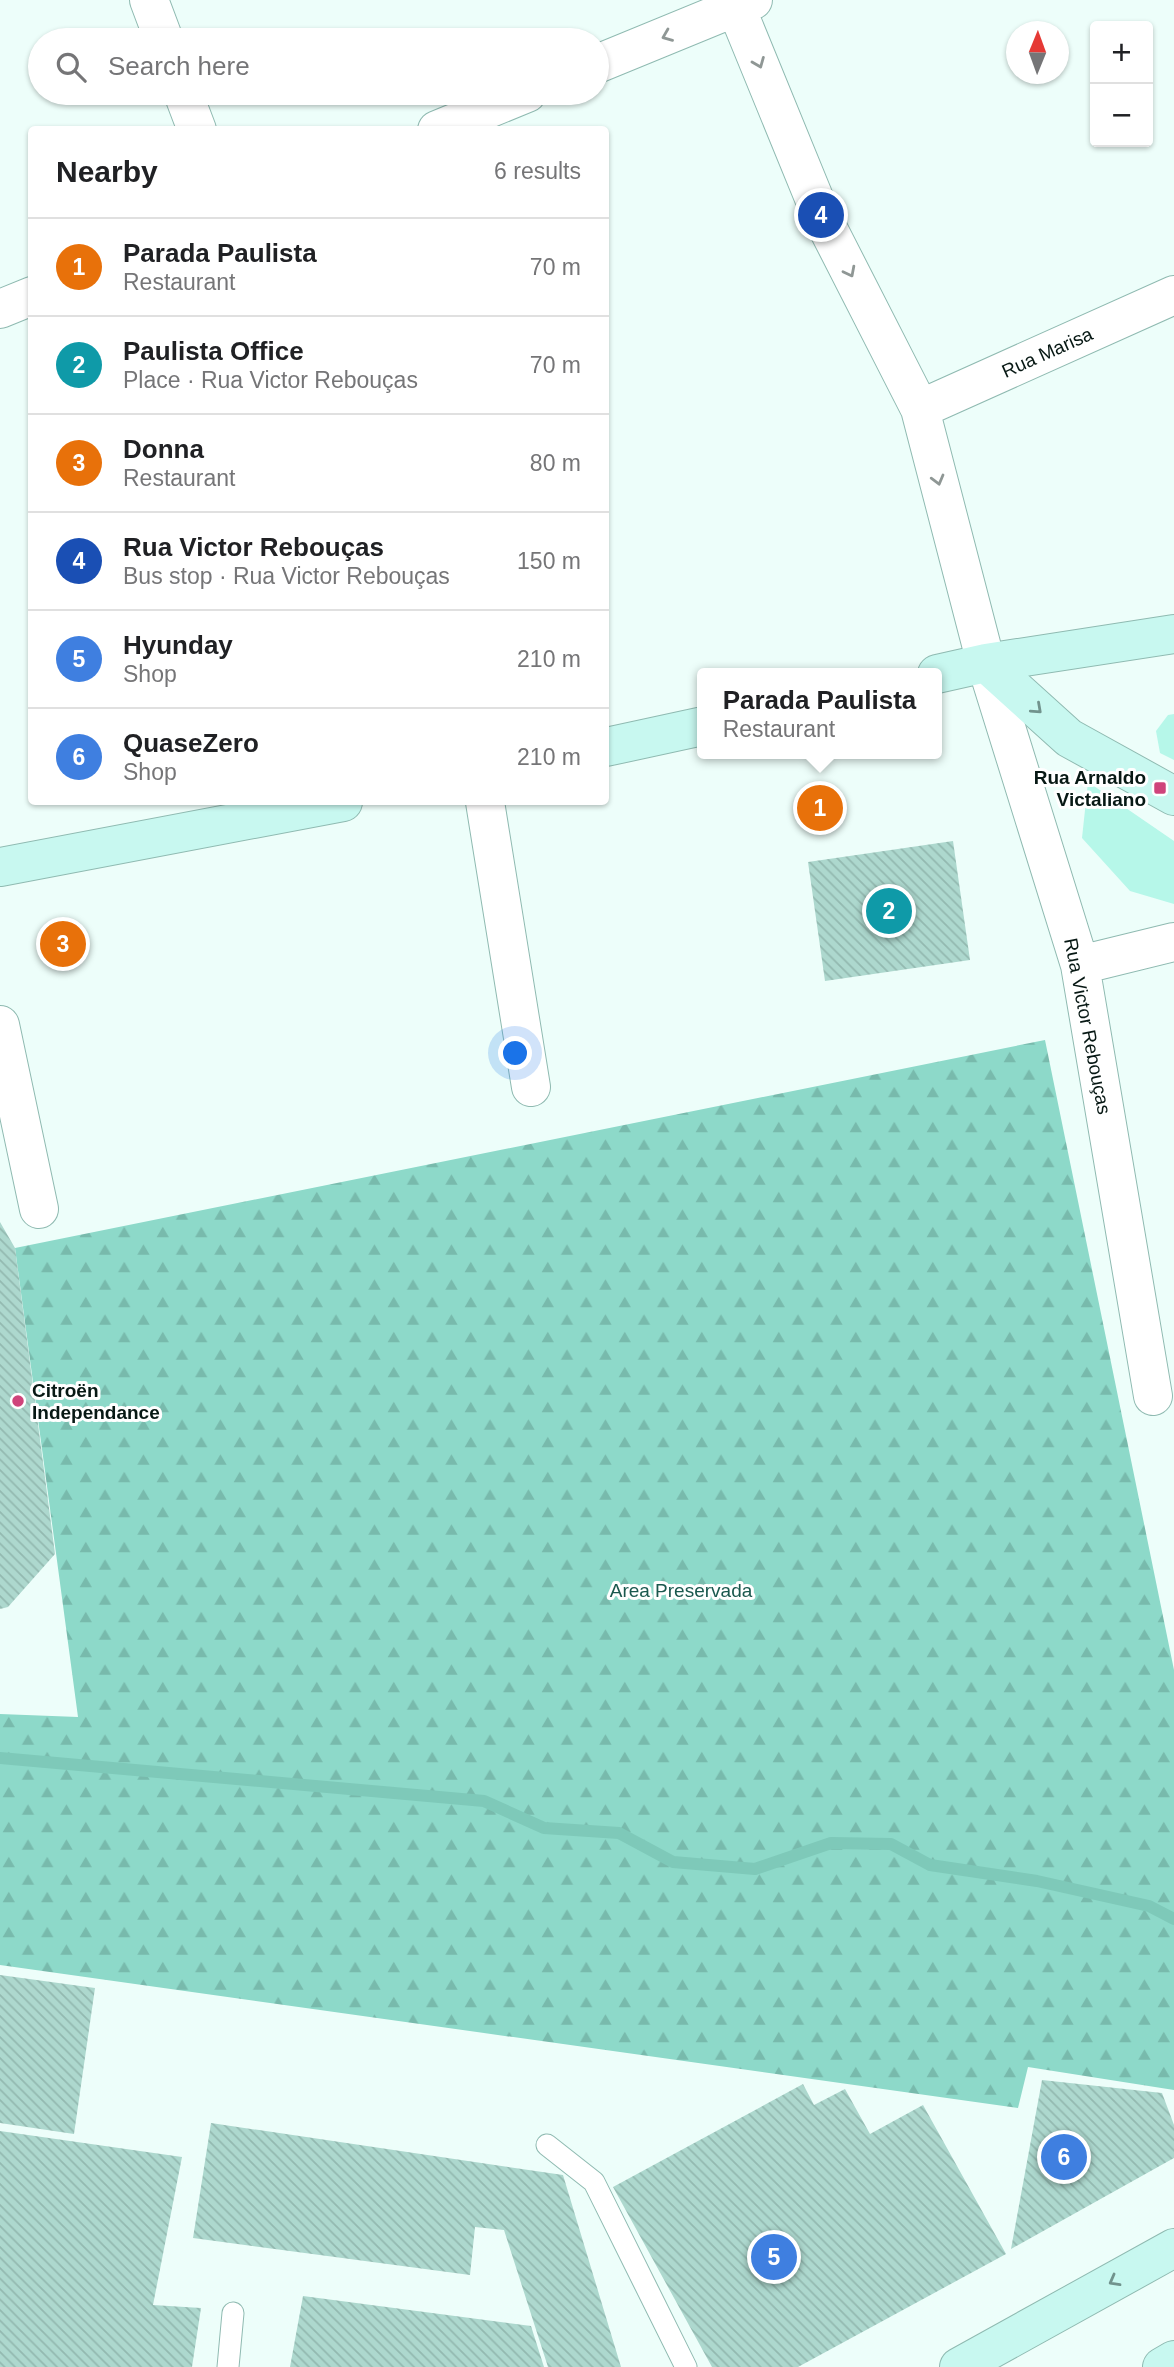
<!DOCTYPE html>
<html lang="en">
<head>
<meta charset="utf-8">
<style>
  body { margin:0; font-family:Arial,sans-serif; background:#f6f6f6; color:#202124 }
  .controls { position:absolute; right:21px; top:21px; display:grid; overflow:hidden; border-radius:7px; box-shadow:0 2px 5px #0004 }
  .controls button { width:63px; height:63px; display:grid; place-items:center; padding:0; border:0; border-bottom:2px solid #e0e0e0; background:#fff; color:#202124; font:35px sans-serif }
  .compass { position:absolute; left:1006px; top:21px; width:63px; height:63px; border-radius:50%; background:#fff; box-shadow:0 2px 5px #0004; rotate:1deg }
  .you { position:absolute; left:516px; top:1054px; width:24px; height:24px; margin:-18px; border:5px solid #fff; border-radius:50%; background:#1a73e8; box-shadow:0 0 0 10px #1a73e833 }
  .badge { display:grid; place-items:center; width:46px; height:46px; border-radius:50%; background:#db2777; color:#fff; font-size:23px; font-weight:700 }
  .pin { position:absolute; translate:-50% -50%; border:4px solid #fff; box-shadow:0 2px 7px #0006 }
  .popup { position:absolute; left:697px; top:668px; width:245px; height:91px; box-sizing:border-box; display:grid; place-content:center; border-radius:7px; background:#fff; filter:drop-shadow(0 2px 5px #0005); font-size:23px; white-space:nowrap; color:#757577 }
  .popup b { font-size:26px; color:#202124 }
  .popup::after { content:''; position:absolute; left:50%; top:100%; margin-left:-14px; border:14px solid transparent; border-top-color:#fff }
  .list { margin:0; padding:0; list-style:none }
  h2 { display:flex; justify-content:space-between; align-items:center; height:91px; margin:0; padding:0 28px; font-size:30px }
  h2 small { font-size:23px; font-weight:400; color:#757577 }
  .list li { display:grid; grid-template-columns:46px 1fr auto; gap:21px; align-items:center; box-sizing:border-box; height:98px; padding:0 28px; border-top:2px solid #e0e0e0 }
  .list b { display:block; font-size:26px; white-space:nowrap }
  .list p { margin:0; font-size:23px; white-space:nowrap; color:#757577 }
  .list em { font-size:23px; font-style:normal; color:#757577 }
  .icon { flex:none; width:38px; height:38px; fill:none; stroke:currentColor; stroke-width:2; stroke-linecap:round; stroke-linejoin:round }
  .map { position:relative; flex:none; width:1174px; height:2367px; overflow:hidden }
  .search { position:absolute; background:#fff; box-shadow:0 2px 5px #0004; left:28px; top:28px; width:581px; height:77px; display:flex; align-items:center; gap:18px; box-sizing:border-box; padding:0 24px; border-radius:38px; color:#757577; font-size:26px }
  .panel { position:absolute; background:#fff; box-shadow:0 2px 5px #0004; left:28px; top:126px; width:581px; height:679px; border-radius:7px }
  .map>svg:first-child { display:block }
  .forest { fill:url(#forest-firs) }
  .park { fill:#b6f7e9 }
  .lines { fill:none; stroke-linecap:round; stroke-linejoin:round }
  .stream { stroke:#7ec9b9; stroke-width:12 }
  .building { fill:url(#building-back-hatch) }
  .lane-casing { stroke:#8fbab1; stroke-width:23 }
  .street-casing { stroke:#8fbab1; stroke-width:40 }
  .secondary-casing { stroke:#8fbab1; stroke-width:40 }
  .lane { stroke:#fff; stroke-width:21 }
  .street { stroke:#fff; stroke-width:38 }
  .secondary { stroke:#c8f8f0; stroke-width:38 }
  .oneway { stroke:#8f9795 }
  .oneway2 { stroke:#71938d }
  .poi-dot { fill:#cf447b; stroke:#fff; stroke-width:2.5 }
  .labels { text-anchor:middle; stroke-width:6; stroke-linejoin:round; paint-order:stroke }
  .street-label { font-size:19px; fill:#071814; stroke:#fff }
  .poi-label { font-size:19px; font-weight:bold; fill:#071814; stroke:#fff; text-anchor:end }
  .park-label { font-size:19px; fill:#1a584e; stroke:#fff }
</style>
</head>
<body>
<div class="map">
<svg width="1174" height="2367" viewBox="0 0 1174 2367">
  <defs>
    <pattern id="forest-firs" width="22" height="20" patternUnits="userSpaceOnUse" patternTransform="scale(1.75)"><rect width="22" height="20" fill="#8dd9c9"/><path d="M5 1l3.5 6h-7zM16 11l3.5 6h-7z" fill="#78baac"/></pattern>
    <pattern id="building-back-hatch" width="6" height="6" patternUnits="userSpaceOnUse" patternTransform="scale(1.75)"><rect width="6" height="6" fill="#add8ce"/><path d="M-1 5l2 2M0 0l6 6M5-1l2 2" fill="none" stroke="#93b9b0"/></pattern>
  </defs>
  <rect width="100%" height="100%" fill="#edfefa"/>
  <path class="forest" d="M1045 1040 1174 1670V2090L1028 2067 1018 2108 0 1965V1714L78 1717 15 1248Z"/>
  <path class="park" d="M1174 714V760L1160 753 1156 731 1168 715Z
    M1088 782 1174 841V904L1130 891 1082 838Z"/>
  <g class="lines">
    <path class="stream" d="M0 1758 484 1801 544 1828 619 1833 673 1862 755 1869 831 1843 891 1844 930 1865 1037 1881 1149 1906 1174 1919"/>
  </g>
  <path class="building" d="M953 841 970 960 825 981 808 862Z
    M0 1222 15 1248 55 1554 8 1607 0 1609Z
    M0 1975 95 1988 74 2134 0 2123Z
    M1042 2080 1162 2093 1174 2125V2158L1011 2249Z
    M803 2084 814 2105 845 2089 870 2134 923 2105 1006 2254 798 2367H712L613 2187Z
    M211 2123 563 2175 621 2367H548L504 2230 475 2227 470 2275 193 2238Z
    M0 2131 182 2157 153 2305 201 2308 192 2367H0Z
    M303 2296 531 2326 544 2367H290Z"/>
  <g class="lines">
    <g class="lane-casing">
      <path id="lane" d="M547 2145 594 2182 686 2367
        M228 2367 233 2313"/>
    </g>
    <g class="street-casing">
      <path id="street" d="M149 0 164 40
        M733 0 821 215 920 409 986 663 1080 965 1153 1396
        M597 64 753 0
        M183 93 197 130
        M437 130 527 93
        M0 309 32 296
        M920 409 1174 295
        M485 802 531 1087
        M1080 965 1174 942
        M0 1025 39 1209"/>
    </g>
    <g class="secondary-casing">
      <path id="secondary" d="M986 663 1069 738 1174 796
        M937 674 986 663 1174 634
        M606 747 703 726
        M0 867 343 802
        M959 2367 1174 2248
        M1162 2367 1174 2360"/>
    </g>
    <use href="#lane" class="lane"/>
    <use href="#street" class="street"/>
    <use href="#secondary" class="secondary"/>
  </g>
  <defs><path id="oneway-chevron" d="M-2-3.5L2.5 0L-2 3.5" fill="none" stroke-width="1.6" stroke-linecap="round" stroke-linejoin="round" transform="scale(1.75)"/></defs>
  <g class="oneway">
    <use href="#oneway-chevron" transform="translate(667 36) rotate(158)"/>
    <use href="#oneway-chevron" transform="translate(759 63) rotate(68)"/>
    <use href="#oneway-chevron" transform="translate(850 272) rotate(63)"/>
    <use href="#oneway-chevron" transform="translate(938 480) rotate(75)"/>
  </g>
  <g class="oneway2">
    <use href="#oneway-chevron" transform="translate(1037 709) rotate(42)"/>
    <use href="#oneway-chevron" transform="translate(1114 2281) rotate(151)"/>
  </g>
  <g class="poi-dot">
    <rect x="1153" y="781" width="14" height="14" rx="3.5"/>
    <circle cx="18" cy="1401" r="7"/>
  </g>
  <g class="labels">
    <g class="street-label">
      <text transform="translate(1047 352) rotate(-24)" y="7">Rua Marisa</text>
      <text transform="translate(1088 1026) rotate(79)" y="7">Rua Victor Rebouças</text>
    </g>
    <g class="poi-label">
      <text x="1146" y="784">Rua Arnaldo<tspan x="1146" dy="22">Victaliano</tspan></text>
      <text x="32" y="1397" text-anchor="start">Citroën<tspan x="32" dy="22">Independance</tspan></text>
    </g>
    <g class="park-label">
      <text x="681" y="1597">Area Preservada</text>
    </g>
  </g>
</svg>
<div class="controls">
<button>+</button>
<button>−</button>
</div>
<svg class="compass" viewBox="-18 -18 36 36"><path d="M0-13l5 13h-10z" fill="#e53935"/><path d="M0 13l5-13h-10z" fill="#757577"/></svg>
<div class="you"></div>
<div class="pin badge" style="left:820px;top:808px;background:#e8710a">1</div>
<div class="popup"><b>Parada Paulista</b>Restaurant</div>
<div class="pin badge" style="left:889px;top:911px;background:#0f9aa8">2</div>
<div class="pin badge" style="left:63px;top:944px;background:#e8710a">3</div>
<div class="pin badge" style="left:821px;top:215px;background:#1a4fb4">4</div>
<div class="pin badge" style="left:774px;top:2257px;background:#3f7fe0">5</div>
<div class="pin badge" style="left:1064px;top:2157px;background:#3f7fe0">6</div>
<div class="search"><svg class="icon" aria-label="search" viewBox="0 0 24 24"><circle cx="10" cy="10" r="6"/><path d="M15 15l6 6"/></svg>Search here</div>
<section class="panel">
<h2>Nearby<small>6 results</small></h2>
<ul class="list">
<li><span class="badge" style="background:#e8710a">1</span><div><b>Parada Paulista</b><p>Restaurant</p></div><em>70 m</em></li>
<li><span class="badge" style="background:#0f9aa8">2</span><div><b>Paulista Office</b><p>Place · Rua Victor Rebouças</p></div><em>70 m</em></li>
<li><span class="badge" style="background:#e8710a">3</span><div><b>Donna</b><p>Restaurant</p></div><em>80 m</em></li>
<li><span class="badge" style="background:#1a4fb4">4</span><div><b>Rua Victor Rebouças</b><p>Bus stop · Rua Victor Rebouças</p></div><em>150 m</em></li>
<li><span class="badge" style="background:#3f7fe0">5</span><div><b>Hyunday</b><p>Shop</p></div><em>210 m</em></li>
<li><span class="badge" style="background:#3f7fe0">6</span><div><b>QuaseZero</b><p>Shop</p></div><em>210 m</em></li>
</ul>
</section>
</div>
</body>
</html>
